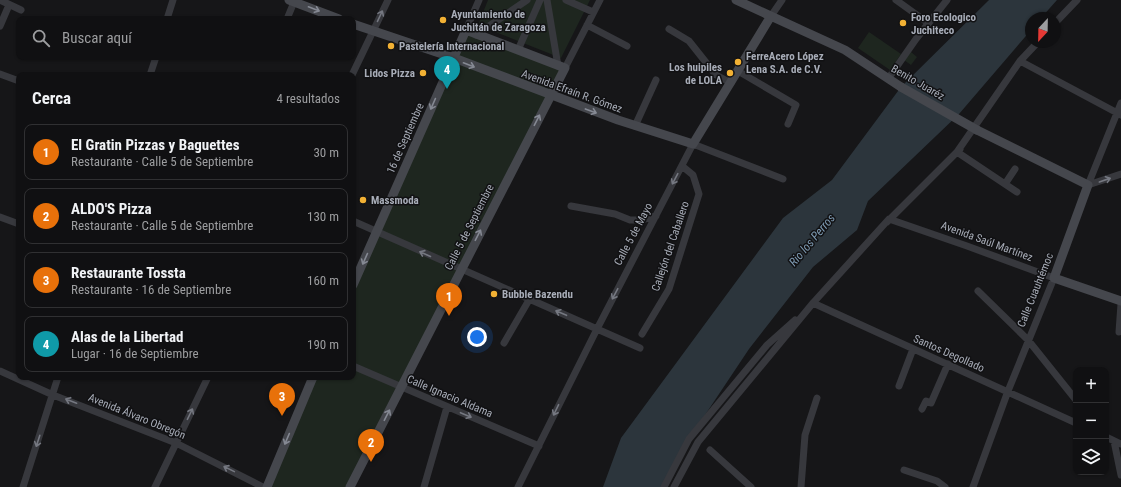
<!DOCTYPE html>
<html lang="es">
<head>
<meta charset="utf-8">
<style>
  body { margin:0; font-family:"Roboto Condensed",sans-serif; background:#19191b; color:#f1f3f6 }
  .controls { position:absolute; right:12px; bottom:12px; display:grid; overflow:hidden; border-radius:8px; box-shadow:0 1px 3px #0004 }
  .controls button { width:36px; height:36px; display:grid; place-items:center; padding:0; border:0; border-bottom:1px solid #303032; background:#101012; color:#f1f3f6; font:20px sans-serif }
  .compass { position:absolute; left:1025px; top:12px; width:36px; height:36px; border-radius:50%; background:#101012; box-shadow:0 1px 3px #0004; rotate:202deg }
  .you { position:absolute; left:477px; top:337px; width:14px; height:14px; margin:-10px; border:3px solid #fff; border-radius:50%; background:#1a73e8; box-shadow:0 0 0 6px #1a73e833 }
  .badge { display:grid; place-items:center; width:26px; height:26px; border-radius:50%; background:#f2b134; color:#fff; font-size:13px; font-weight:700 }
  .pin { position:absolute; translate:-50% -33px; filter:drop-shadow(0 1px 2px #0008) }
  .pin::after { content:''; position:absolute; top:21px; width:14px; height:12px; background:inherit; clip-path:polygon(0 0,100% 0,50% 100%) }
  .list { margin:0; padding:0; list-style:none }
  h2 { display:flex; justify-content:space-between; align-items:center; height:52px; margin:0; padding:0 16px; font-size:17px }
  h2 small { font-size:13px; font-weight:400; color:#9c9d9f }
  .list li { display:grid; grid-template-columns:26px 1fr auto; gap:12px; align-items:center; box-sizing:border-box; height:56px; margin:0 8px 8px; padding:0 8px; border:1px solid #303032; border-radius:8px }
  .list b { display:block; font-size:15px; white-space:nowrap }
  .list p { margin:0; font-size:13px; white-space:nowrap; color:#9c9d9f }
  .list em { font-size:13px; font-style:normal; color:#9c9d9f }
  .icon { flex:none; width:22px; height:22px; fill:none; stroke:currentColor; stroke-width:2; stroke-linecap:round; stroke-linejoin:round }
  .map { position:relative; flex:none; width:1121px; height:487px; overflow:hidden }
  .search { position:absolute; background:#101012; box-shadow:0 1px 3px #0004; left:16px; top:16px; width:340px; height:44px; display:flex; align-items:center; gap:10px; box-sizing:border-box; padding:0 14px; border-radius:8px; color:#9c9d9f; font-size:15px }
  .panel { position:absolute; background:#101012; box-shadow:0 1px 3px #0004; left:16px; top:72px; width:340px; height:308px; border-radius:8px }
  .map>svg:first-child { display:block }
  .green { fill:#1e261f }
  .water { fill:#2c353c }
  .lines { fill:none; stroke-linecap:round; stroke-linejoin:round }
  .street { stroke:#37383d; stroke-width:7 }
  .secondary { stroke:#45474d; stroke-width:9 }
  .secondary-bridge { stroke:#45474d; stroke-width:9 }
  .oneway { stroke:#858993 }
  .oneway2 { stroke:#757881 }
  .poi-dot { fill:#f2b134; stroke:#111113; stroke-width:1.5 }
  .labels { text-anchor:middle; stroke-width:3; stroke-linejoin:round; paint-order:stroke }
  .poi-label { font-size:11px; font-weight:bold; fill:#a8adb8; stroke:#111113; text-anchor:start }
  .street-label { font-size:11px; fill:#a8adb8; stroke:#111113 }
  .water-label { font-size:12px; font-style:italic; fill:#7f9bb3; stroke:#111113 }
</style>
</head>
<body>
<div class="map">
<svg width="1121" height="487" viewBox="0 0 1121 487">
  <rect width="100%" height="100%" fill="#161618"/>
  <path class="green" d="M488 0H590L561 58 478 25Z
    M466 30 565 68 350 487H267L313 377H353V285Z
    M869 32 901 54 890 70 858 48Z
    M911 52 917 57 911 65 904 60Z"/>
  <path class="water" d="M989 0H1057L1041 18H1031V30L959 114 868 201 857 230 813 267 749 349 689 439 664 487H603L621 438 783 218 832 180 901 87Z"/>
  <g class="lines">
    <path class="street" d="M0 0 21 10
      M547 0 558 66
      M566 0 593 12
      M896 0 928 23
      M771 16 782 0
      M167 19 173 0
      M287 19 294 2
      M1055 23 1077 0
      M587 25 627 46
      M0 26 9 5
      M669 29 689 41 716 75 731 83
      M466 30 479 0
      M476 35 527 0
      M518 50 540 0
      M1020 61 1121 115
      M565 68 600 0
      M738 71 796 105 788 124
      M0 74 19 81
      M150 75 156 57
      M352 75 388 0
      M888 79 916 39 947 0
      M635 126 656 80
      M960 149 957 152 1017 192
      M1005 184 1015 169
      M1088 185 1121 103
      M1088 185 1121 174
      M571 206 615 214 630 220H641L656 216
      M0 217 19 224
      M353 221 640 348
      M887 222 957 152 1020 61 1038 42
      M978 291 1028 340 1076 400
      M813 303 1076 423
      M1119 332 1121 304
      M642 334 669 289 699 194 693 175 682 166
      M504 343 529 300
      M353 366 539 446
      M0 371 53 395 176 443 263 487
      M899 386 913 349
      M922 409 926 401 931 403 948 364
      M1106 437 1121 444
      M1114 441 1121 475
      M710 450 751 487
      M904 470 937 481 945 487
      M23 487 58 377
      M155 487 208 377
      M424 487 447 407
      M518 487 597 329 693 144 783 179
      M664 487 689 439 767 345 795 320
      M674 487 698 442 813 303 889 219 967 246 1054 278 1008 391 973 487
      M801 487 805 435 817 398"/>
    <path class="secondary" d="M289 0 339 19
      M736 0 845 50 901 87
      M353 24 454 58 618 120 693 144 771 16
      M977 130 1088 185 1054 278 1121 301
      M267 487 313 377
      M350 487 565 68 466 30 353 285"/>
    <path class="secondary-bridge" d="M901 87 977 130"/>
  </g>
  <defs><path id="oneway-shaft" d="M-6 0H5M1.5-3L5.5 0L1.5 3" fill="none" stroke-width="1.6" stroke-linecap="round" stroke-linejoin="round"/></defs>
  <g class="oneway">
    <use href="#oneway-shaft" transform="translate(314 9) rotate(21)"/>
    <use href="#oneway-shaft" transform="translate(469 65) rotate(21)"/>
    <use href="#oneway-shaft" transform="translate(433 104) rotate(114)"/>
    <use href="#oneway-shaft" transform="translate(591 111) rotate(20)"/>
    <use href="#oneway-shaft" transform="translate(537 120) rotate(-63)"/>
    <use href="#oneway-shaft" transform="translate(478 235) rotate(-63)"/>
    <use href="#oneway-shaft" transform="translate(365 259) rotate(114)"/>
    <use href="#oneway-shaft" transform="translate(387 415) rotate(-63)"/>
    <use href="#oneway-shaft" transform="translate(287 439) rotate(113)"/>
  </g>
  <g class="oneway2">
    <use href="#oneway-shaft" transform="translate(380 16) rotate(-65)"/>
    <use href="#oneway-shaft" transform="translate(675 179) rotate(118)"/>
    <use href="#oneway-shaft" transform="translate(1105 180) rotate(-19)"/>
    <use href="#oneway-shaft" transform="translate(425 254) rotate(-156)"/>
    <use href="#oneway-shaft" transform="translate(615 294) rotate(118)"/>
    <use href="#oneway-shaft" transform="translate(561 313) rotate(-157)"/>
    <use href="#oneway-shaft" transform="translate(71 401) rotate(-159)"/>
    <use href="#oneway-shaft" transform="translate(556 410) rotate(116)"/>
    <use href="#oneway-shaft" transform="translate(190 414) rotate(-64)"/>
    <use href="#oneway-shaft" transform="translate(466 415) rotate(23)"/>
    <use href="#oneway-shaft" transform="translate(38 441) rotate(108)"/>
    <use href="#oneway-shaft" transform="translate(229 469) rotate(-154)"/>
  </g>
  <g class="poi-dot">
    <circle cx="443" cy="20" r="4"/>
    <circle cx="903" cy="23" r="4"/>
    <circle cx="391" cy="46" r="4"/>
    <circle cx="738" cy="62" r="4"/>
    <circle cx="423" cy="73" r="4"/>
    <circle cx="730" cy="73" r="4"/>
    <circle cx="363" cy="200" r="4"/>
    <circle cx="494" cy="294" r="4"/>
  </g>
  <g class="labels">
    <g class="poi-label">
      <text x="451" y="18">Ayuntamiento de<tspan x="451" dy="13">Juchitán de Zaragoza</tspan></text>
      <text x="911" y="21">Foro Ecologico<tspan x="911" dy="13">Juchiteco</tspan></text>
      <text x="399" y="50">Pastelería Internacional</text>
      <text x="746" y="60">FerreAcero López<tspan x="746" dy="13">Lena S.A. de C.V.</tspan></text>
      <text x="722" y="71" text-anchor="end">Los huipiles<tspan x="722" dy="13">de LOLA</tspan></text>
      <text x="415" y="77" text-anchor="end">Lidos Pizza</text>
      <text x="371" y="204">Massmoda</text>
      <text x="502" y="298">Bubble Bazendu</text>
    </g>
    <g class="street-label">
      <text transform="translate(918 82) rotate(30)" y="4">Benito Juaréz</text>
      <text transform="translate(572 91) rotate(20)" y="4">Avenida Efraín R. Gómez</text>
      <text transform="translate(405 138) rotate(-66)" y="4">16 de Septiembre</text>
      <text transform="translate(469 227) rotate(-63)" y="4">Calle 5 de Septiembre</text>
      <text transform="translate(633 234) rotate(-62)" y="4">Calle 5 de Mayo</text>
      <text transform="translate(987 241) rotate(20)" y="4">Avenida Saúl Martínez</text>
      <text transform="translate(670 246) rotate(-71)" y="4">Callejón del Caballero</text>
      <text transform="translate(1035 290) rotate(-68)" y="4">Calle Cuauhtémoc</text>
      <text transform="translate(949 353) rotate(24)" y="4">Santos Degollado</text>
      <text transform="translate(450 396) rotate(23)" y="4">Calle Ignacio Aldama</text>
      <text transform="translate(137 416) rotate(22)" y="4">Avenida Álvaro Obregón</text>
    </g>
    <g class="water-label">
      <text transform="translate(812 240) rotate(-50)" y="4">Rio los Perros</text>
    </g>
  </g>
</svg>
<div class="controls">
<button>+</button>
<button>−</button>
<button><svg class="icon" aria-label="layers" viewBox="0 0 24 24"><path d="M12 4l9 5-9 5-9-5zM3 14l9 5 9-5"/></svg></button>
</div>
<svg class="compass" viewBox="-18 -18 36 36"><path d="M0-13l5 13h-10z" fill="#e53935"/><path d="M0 13l5-13h-10z" fill="#9c9d9f"/></svg>
<div class="you"></div>
<div class="pin badge" style="left:449px;top:316px;background:#e8710a">1</div>
<div class="pin badge" style="left:371px;top:462px;background:#e8710a">2</div>
<div class="pin badge" style="left:282px;top:416px;background:#e8710a">3</div>
<div class="pin badge" style="left:447px;top:89px;background:#0f9aa8">4</div>
<div class="search"><svg class="icon" aria-label="search" viewBox="0 0 24 24"><circle cx="10" cy="10" r="6"/><path d="M15 15l6 6"/></svg>Buscar aquí</div>
<section class="panel">
<h2>Cerca<small>4 resultados</small></h2>
<ul class="list">
<li><span class="badge" style="background:#e8710a">1</span><div><b>El Gratin Pizzas y Baguettes</b><p>Restaurante · Calle 5 de Septiembre</p></div><em>30 m</em></li>
<li><span class="badge" style="background:#e8710a">2</span><div><b>ALDO'S Pizza</b><p>Restaurante · Calle 5 de Septiembre</p></div><em>130 m</em></li>
<li><span class="badge" style="background:#e8710a">3</span><div><b>Restaurante Tossta</b><p>Restaurante · 16 de Septiembre</p></div><em>160 m</em></li>
<li><span class="badge" style="background:#0f9aa8">4</span><div><b>Alas de la Libertad</b><p>Lugar · 16 de Septiembre</p></div><em>190 m</em></li>
</ul>
</section>
</div>
</body>
</html>
